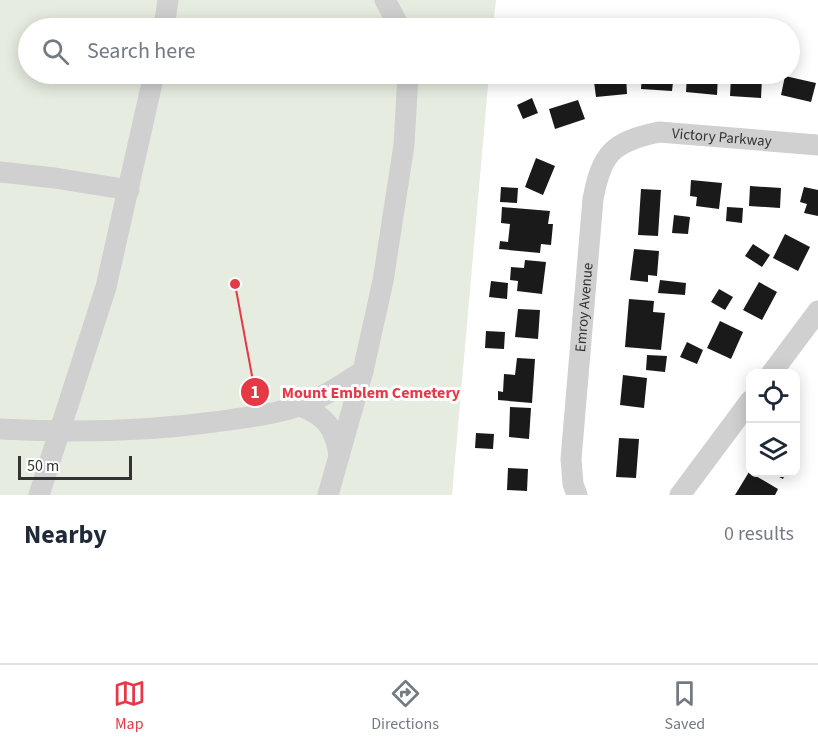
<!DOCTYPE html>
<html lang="en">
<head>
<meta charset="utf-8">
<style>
  body { margin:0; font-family:"Source Sans 3",sans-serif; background:#f6f6f7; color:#1f2937 }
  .controls { position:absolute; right:18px; bottom:18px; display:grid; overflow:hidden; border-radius:12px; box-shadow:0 3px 15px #0003 }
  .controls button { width:54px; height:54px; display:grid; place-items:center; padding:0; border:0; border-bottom:2px solid #e0e1e3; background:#fff; color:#1f2937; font:30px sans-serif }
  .scale { position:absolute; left:18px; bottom:15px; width:114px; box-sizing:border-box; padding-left:6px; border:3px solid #333; border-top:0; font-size:16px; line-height:21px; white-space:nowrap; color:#333; -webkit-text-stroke:4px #fff; paint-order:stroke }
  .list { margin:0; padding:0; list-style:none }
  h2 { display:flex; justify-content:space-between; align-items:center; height:78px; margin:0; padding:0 24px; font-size:26px }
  h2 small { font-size:20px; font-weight:400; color:#747a83 }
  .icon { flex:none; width:33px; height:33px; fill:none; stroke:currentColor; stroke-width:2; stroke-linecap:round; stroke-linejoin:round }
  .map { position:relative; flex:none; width:818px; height:495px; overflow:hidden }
  .search { position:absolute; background:#fff; box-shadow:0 3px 15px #0003; left:18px; right:18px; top:18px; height:66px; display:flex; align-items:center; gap:15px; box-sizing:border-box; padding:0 21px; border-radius:33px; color:#747a83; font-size:22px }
  .sheet { height:168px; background:#fff }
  nav { display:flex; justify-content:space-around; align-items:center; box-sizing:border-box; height:84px; border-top:2px solid #e0e1e3; background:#fff; font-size:16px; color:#747a83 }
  nav a { display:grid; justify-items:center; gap:3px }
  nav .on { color:#e63946 }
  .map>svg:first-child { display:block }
  .green { fill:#e6ecdf }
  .building { fill:#1a1a1a }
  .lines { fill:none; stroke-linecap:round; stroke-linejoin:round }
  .minor { stroke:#d0d0d0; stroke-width:21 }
  .labels { text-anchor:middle; stroke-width:6; stroke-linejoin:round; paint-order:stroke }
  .street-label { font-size:15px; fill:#333; stroke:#fff }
  .leader { fill:none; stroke:#e63946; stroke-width:2 }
  .callout-dot { fill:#e63946; stroke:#fff; stroke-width:2 }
  .mark-label { font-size:18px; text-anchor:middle; font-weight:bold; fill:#fff }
  .callout-label { font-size:16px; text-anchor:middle; font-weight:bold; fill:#e63946; stroke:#fff; stroke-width:6; stroke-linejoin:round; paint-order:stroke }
</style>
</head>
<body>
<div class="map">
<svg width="818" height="495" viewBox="0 0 818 495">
  <rect width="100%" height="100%" fill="#fff"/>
  <path class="green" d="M0 0H496L493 28H28V74H489L452 495H0Z"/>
  <path class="building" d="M684 22 701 23V28H684Z
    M790 47H794L792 67H790Z
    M593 74H626L627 94 596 97Z
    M642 74H674L672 91 641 89Z
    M687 74 718 75 717 95 686 92Z
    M731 76 762 78 761 98 730 96Z
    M785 76 816 83 811 102 781 95Z
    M532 98 538 113 523 119 517 105Z
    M578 100 585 119 555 129 549 109Z
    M536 158 555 166 543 195 525 187Z
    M691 180 722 183 719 209 696 206 697 197 690 196Z
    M750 186 781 188 780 208 749 206Z
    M501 187 518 188 517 203 500 202Z
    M804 187 818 190V216L804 213 807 204 800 202Z
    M641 189 661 190 658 236 638 235Z
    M502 207 550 211 548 224H553L551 245 541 244 540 253 499 249 500 241 508 242 510 224 501 223Z
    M727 207 743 208 742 223 726 221Z
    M674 215 690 217 688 234 672 233Z
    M785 234 810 247 798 271 773 258Z
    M753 244 770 255 762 267 745 256Z
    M634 249 659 251 657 276 648 275V282L630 280Z
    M525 260 546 262 542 294 517 291 518 281 510 280 511 267 524 268Z
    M660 280 686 283 685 295 658 293Z
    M491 281 508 283 507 299 489 297Z
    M759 282 777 292 762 320 743 310Z
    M719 289 733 297 725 310 711 302Z
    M629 299 654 301 653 312 665 313 661 350 625 347Z
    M518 309 540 310 538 339 515 337Z
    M720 321 743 332 731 359 707 348Z
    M486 331 505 332 504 349 485 348Z
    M687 342 703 350 697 364 680 357Z
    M647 355 667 356 665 372 646 370Z
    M517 358 535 359 532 403 498 400V391L503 392 504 374 515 375Z
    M623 375 647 378 644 408 620 405Z
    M510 407 531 408 529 439 509 437Z
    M476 433 494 434 493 449 475 448Z
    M619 438 639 439 636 478 616 477Z
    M508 468 528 469 527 491 507 490Z
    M749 472 778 489 775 495H735Z
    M770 472H786L783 479Z"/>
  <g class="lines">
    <g class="minor">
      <path d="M385 0 400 28"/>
      <path d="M164 28 168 0"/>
      <path d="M0 172 55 178 129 190"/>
      <path d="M771 374 818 311"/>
      <path d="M300 406C326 416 335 428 339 455"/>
      <path d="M0 429C73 433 141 432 214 422 242 418 272 415 299 406 323 398 343 384 363 371"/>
      <path d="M39 495 106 287 154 74"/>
      <path d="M328 495 363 371 383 281 404 145 408 74"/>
      <path id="s1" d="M577 495 573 484 571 459 593 199C602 153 612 142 659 132L818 145"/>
      <path d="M680 495 750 401"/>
    </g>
  </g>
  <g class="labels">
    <g class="street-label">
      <text dy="5" stroke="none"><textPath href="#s1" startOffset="464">Victory Parkway</textPath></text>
      <text dy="5" stroke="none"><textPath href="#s1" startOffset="189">Emroy Avenue</textPath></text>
    </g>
  </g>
  <path class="leader" d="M235 284L255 392"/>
  <g class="callout-dot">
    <circle cx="235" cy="284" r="6"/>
    <circle cx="255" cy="392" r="15"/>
  </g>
  <g class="mark-label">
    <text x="255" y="398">1</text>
  </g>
  <g class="callout-label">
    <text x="371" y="398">Mount Emblem Cemetery</text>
  </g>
</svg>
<div class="controls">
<button><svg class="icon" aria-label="locate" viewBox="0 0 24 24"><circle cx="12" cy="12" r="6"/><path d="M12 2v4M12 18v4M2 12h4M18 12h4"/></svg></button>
<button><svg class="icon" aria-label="layers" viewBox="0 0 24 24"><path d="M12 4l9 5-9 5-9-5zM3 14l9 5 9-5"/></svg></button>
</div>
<div class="scale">50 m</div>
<div class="search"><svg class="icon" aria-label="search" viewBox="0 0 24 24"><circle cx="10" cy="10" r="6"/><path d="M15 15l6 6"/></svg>Search here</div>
</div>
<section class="sheet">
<h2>Nearby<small>0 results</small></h2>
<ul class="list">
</ul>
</section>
<nav>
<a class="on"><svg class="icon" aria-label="map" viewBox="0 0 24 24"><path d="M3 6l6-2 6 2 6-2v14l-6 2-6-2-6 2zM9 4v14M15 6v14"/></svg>Map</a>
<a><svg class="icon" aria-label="directions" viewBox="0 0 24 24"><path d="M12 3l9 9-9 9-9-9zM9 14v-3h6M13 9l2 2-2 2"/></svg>Directions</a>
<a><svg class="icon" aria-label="saved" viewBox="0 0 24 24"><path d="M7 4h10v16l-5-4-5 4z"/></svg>Saved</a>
</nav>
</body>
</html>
